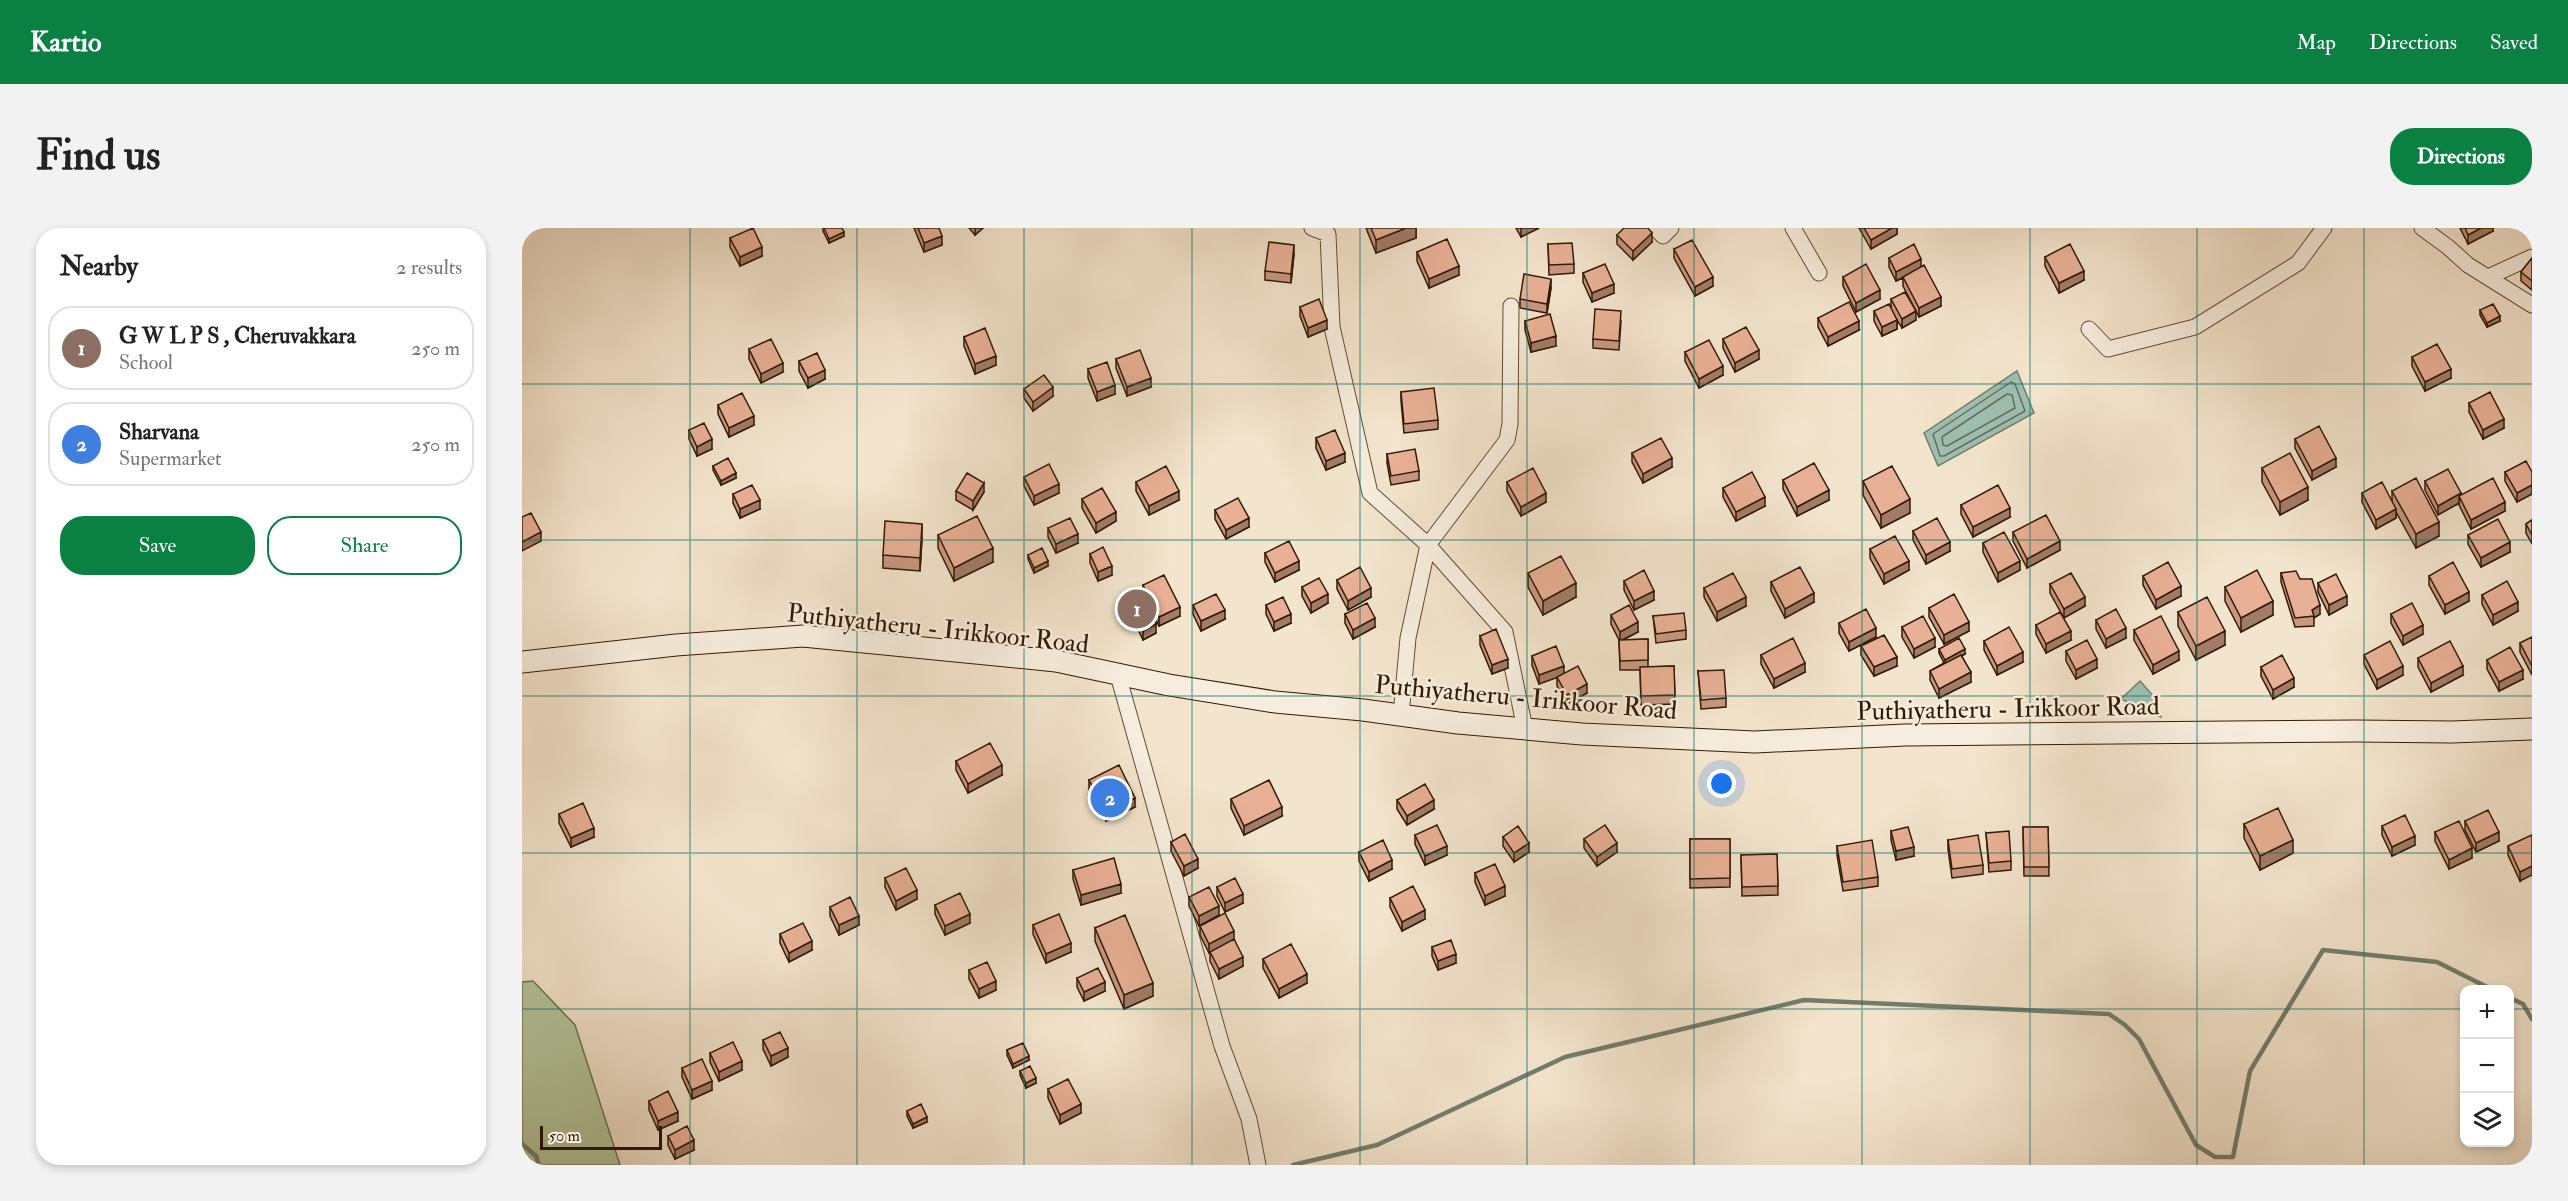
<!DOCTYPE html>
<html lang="en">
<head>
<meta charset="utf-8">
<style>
  body { margin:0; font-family:"IM FELL Double Pica",serif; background:#f2f2f2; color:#222 }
  .controls { position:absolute; right:18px; bottom:18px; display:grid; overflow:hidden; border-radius:12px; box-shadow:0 3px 9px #0003 }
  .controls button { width:54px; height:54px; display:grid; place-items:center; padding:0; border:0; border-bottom:2px solid #e0e0e0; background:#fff; color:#222; font:30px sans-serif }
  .scale { position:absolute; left:18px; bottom:15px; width:122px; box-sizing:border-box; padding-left:6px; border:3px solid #321b04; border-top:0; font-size:16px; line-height:21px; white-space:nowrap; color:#321b04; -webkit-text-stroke:4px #f7edde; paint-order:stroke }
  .you { position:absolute; left:1200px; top:556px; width:21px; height:21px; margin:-15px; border:4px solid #fff; border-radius:50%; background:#1a73e8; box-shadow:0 0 0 9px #1a73e833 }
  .badge { display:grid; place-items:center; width:39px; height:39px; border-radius:50%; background:#0b8043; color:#fff; font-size:20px; font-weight:700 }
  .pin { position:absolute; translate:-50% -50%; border:3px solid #fff; box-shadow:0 2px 6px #0006 }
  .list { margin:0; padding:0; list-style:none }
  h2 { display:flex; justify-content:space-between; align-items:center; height:78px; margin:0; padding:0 24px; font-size:26px }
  h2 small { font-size:20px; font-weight:400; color:#767676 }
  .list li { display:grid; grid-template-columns:39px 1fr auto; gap:18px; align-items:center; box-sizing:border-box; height:84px; margin:0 12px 12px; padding:0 12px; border:2px solid #e0e0e0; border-radius:24px }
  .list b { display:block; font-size:22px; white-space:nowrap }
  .list p { margin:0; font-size:20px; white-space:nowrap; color:#767676 }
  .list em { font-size:20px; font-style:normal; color:#767676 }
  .actions { display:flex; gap:12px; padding:18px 24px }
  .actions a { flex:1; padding:14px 0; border:2px solid #0b8043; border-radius:24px; text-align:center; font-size:21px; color:#0b8043 }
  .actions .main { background:#0b8043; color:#fff }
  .icon { flex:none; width:33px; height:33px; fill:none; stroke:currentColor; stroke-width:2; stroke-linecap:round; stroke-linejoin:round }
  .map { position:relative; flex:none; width:2010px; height:937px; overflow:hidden; border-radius:24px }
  header { display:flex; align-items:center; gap:36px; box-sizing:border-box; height:84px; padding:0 30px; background:#0b8043; color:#fff }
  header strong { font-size:28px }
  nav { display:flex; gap:33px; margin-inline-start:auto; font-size:21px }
  .intro { display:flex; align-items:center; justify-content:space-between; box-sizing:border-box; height:144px; padding:0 36px }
  h1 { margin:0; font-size:42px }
  .button { padding:15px 27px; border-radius:24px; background:#0b8043; color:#fff; font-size:21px; font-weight:700 }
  main { display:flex; gap:36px; padding:0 36px }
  aside { flex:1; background:#fff; border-radius:24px; box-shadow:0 3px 9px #0003 }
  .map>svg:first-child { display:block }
  .green { fill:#b4c59d; stroke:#737050; stroke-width:1.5 }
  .water { fill:#9dbfb2; stroke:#727d6c; stroke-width:1.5 }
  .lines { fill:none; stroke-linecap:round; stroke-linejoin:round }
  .shore { stroke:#686d5b; stroke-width:1.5 }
  .stream { stroke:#727d6c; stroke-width:4.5 }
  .street-casing { stroke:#624d36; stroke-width:17 }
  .secondary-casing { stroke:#321b04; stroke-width:23 }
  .street { stroke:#f7edde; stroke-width:15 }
  .secondary { stroke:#f7edde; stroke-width:21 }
  .wall { fill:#c89781; stroke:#321b04; stroke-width:1.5 }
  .shaded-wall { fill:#a27b69; stroke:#321b04; stroke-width:1.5 }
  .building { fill:#e8b096; stroke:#321b04; stroke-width:1.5 }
  .grid { fill:none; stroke:#0f766e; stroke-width:1.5; stroke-opacity:0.55 }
  .labels { text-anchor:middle; stroke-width:5; stroke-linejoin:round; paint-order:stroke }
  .street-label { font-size:26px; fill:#321b04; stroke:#f7edde }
</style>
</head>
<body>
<header>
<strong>Kartio</strong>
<nav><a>Map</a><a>Directions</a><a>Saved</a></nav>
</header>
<div class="intro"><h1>Find us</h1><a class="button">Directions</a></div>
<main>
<aside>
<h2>Nearby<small>2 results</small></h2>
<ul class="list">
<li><span class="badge" style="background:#8d6e63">1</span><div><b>G W L P S , Cheruvakkara</b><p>School</p></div><em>250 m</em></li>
<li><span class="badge" style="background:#3f7fe0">2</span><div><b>Sharvana</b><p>Supermarket</p></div><em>250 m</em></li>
</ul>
<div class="actions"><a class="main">Save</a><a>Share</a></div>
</aside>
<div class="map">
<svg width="2010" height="937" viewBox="0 0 2010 937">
  <rect width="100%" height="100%" fill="#f3e4cd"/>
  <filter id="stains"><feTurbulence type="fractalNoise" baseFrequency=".00333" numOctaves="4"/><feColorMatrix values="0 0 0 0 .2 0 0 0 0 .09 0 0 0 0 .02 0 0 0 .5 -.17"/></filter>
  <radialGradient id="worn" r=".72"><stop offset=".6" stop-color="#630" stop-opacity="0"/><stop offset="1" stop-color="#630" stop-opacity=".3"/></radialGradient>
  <path class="green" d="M11 753 53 797 98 937H0V754Z"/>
  <path class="water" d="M1495 143 1512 185 1416 238 1402 205Z
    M1618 453 1634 471 1639 489 1599 471Z"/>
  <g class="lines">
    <path class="shore" d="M1489 154 1493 156 1503 183 1422 228H1418L1411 206Z
      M1485 166 1490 167 1493 180 1425 218 1421 217 1420 209Z"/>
    <path class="stream" d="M1988 770 2001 776 2010 791
      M0 916 14 928 17 937
      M771 937 855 917 1043 829 1282 772 1587 786 1603 797 1617 811 1674 917 1693 929H1711L1728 843 1801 722 1915 734 1971 762"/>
    <g class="street-casing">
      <path id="street" d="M790 0 806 6 810 99 848 265 906 317 983 404 1003 501
        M1133 0 1141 8 1149 0
        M1271 0 1297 45
        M1900 0 1926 19 1946 37 2010 77
        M1966 49 2010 29
        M1567 101 1586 121 1673 99 1776 35 1802 0
        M596 447 700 818 727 891 736 937
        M879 487 886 410 906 317 985 212 988 196 989 78"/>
    </g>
    <g class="secondary-casing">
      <path id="secondary" d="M0 434 154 417 281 408 534 433 647 457 753 474 841 482 936 495 1060 506 1233 514 1383 507 1834 503 1930 504 2010 501"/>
    </g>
    <use href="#street" class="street"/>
    <use href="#secondary" class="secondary"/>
  </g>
  <path class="wall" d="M301 0H320L322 8 307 15 301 3Z
    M392 0H417L420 17 402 24Z
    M447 0H461L453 7Z
    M844 0H894V10L854 25Z
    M994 0H1017L999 9Z
    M1337 0H1375V6L1349 21Z
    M1938 0H1971V3L1946 16Z
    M1095 7 1130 14 1111 32 1095 16Z
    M208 10 240 28 218 38 208 19Z
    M1026 16 1052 36V45L1027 47Z
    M1152 21 1191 58 1173 68 1152 30Z
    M895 24 937 47 907 60 895 33Z
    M772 26 769 55 743 52V43Z
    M1523 29 1562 52 1537 65 1523 38Z
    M1367 30 1399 39 1419 78 1397 89 1381 58V50L1374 53 1367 39Z
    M2010 30V62L1999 53V44Z
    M1061 45 1092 65 1070 74 1061 54Z
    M1321 49 1358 71 1334 84 1321 58Z
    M1029 60 1025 85 998 80V71Z
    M1369 71 1394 92 1380 100 1375 92V101L1360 108 1352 93V83L1369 80Z
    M778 79 805 101 786 109 778 88Z
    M1958 82 1978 93 1965 99 1958 87Z
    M1296 90 1337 102 1306 118 1296 99Z
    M1003 93 1034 118 1009 124 1003 102Z
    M1099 93 1097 122 1071 120V111Z
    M442 109 474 137 453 146 442 118Z
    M1201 111 1237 131 1213 144 1201 120Z
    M227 121 261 144 239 155 227 131Z
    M1163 124 1201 147 1177 160 1163 133Z
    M1890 129 1929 150 1903 163 1890 138Z
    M594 131 629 159 605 168 594 140Z
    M277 133 303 151 286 160 277 143Z
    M566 141 593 166 575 173 566 150Z
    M502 161 531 168 511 183 502 170Z
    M879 164 916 192V201L882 205 879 173Z
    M1947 175 1982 200 1961 211 1947 184Z
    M196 177 232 197 207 209 196 186Z
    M167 202 190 221 175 228 167 211Z
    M794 210 823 234 804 242 794 220Z
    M1773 211 1814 239 1790 252 1773 220Z
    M1110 225 1150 239 1121 255 1110 234Z
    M865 226 897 243V252L869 257 865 235Z
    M191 238 214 250 199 257 191 242Z
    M1740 240 1786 272 1758 287 1740 254Z
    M1983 244H2010V266L1995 274 1983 253Z
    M502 249 537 265 512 277 502 258Z
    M1261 252 1307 272 1275 288 1261 261Z
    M1341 253 1388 285 1359 300 1341 267Z
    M1903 253 1939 267 1983 283 1949 301 1937 277V275L1916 287 1903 262Z
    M614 254 657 272 627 287 614 263Z
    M985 254 1024 274 999 288 985 263Z
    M1201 260 1243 278 1214 293 1201 269Z
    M434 263 462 264 451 282 434 272Z
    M1870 263 1917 308 1894 320 1874 284V290L1854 301 1840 274V265L1870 274Z
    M211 266 238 281 218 290 211 275Z
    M560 271 594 293 574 305 560 280Z
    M1439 277 1488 289 1451 309 1439 286Z
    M693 282 727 299 704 311 693 291Z
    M2010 292V316L2004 305V296Z
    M526 300 556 315 534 325 526 309Z
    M1391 303 1428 323 1404 336 1391 312Z
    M1491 304 1538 322 1505 340 1491 313Z
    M416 307 471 334 432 353 416 320Z
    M1946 307 1988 324 1959 339 1946 316Z
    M400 310 398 343 361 340V327Z
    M1461 315 1498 342 1476 354 1461 324Z
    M1348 321 1387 342 1362 356 1348 330Z
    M743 325 777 342 753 354 743 334Z
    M568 326 590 347 576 353 568 335Z
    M506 327 526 338 512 345 506 331Z
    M1006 345 1054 369 1021 387 1006 359Z
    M1759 345 1778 351 1798 386 1792 390V398L1773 399 1759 354Z
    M1621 348 1659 368 1634 381 1621 357Z
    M1907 348 1947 373 1923 386 1907 357Z
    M815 352 849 369 826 382 815 361Z
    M1102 353 1132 372 1112 382 1102 362Z
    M1249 354 1292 374 1263 390 1249 363Z
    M1796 355 1825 377 1807 387 1796 364Z
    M1528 356 1563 378 1542 390 1528 365Z
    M621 357 658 388 637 398 621 366Z
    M780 359 806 375 789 385 780 368Z
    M1703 359 1751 387 1719 404 1703 373Z
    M1182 360 1224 378 1195 393 1182 369Z
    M1960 367 1996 383 1971 397 1960 376Z
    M671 377 703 391 679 403 671 386Z
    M744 377 769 395 752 403 744 386Z
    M1407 380 1447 403 1422 416 1407 389Z
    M612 384 634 405 621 412 612 393Z
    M1656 384 1703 417 1674 432 1656 398Z
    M823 386 853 399 831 411 823 395Z
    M1869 386 1901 406 1881 417 1869 395Z
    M1089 387 1116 404 1101 412 1126 411V439L1152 438 1153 476 1119 477 1118 442H1098L1097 412 1089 396Z
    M1131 388 1164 402V411L1134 415Z
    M1574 392 1604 410 1584 420 1574 401Z
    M1317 395 1354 409 1327 423 1317 405Z
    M1514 397 1549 412 1524 425 1514 406Z
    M1380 399 1413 419 1392 430 1380 409Z
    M1612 402 1657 432 1631 446 1612 412Z
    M958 408 986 440 970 446 958 417Z
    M2010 409V447L1998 424V415Z
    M1462 413 1501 434 1475 447 1462 422Z
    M1339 418 1375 438 1352 448 1339 427Z
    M1417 421 1443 426 1440 428 1449 454 1417 470 1408 452V443L1422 435 1417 425Z
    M1544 423 1575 440 1554 451 1544 433Z
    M1239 427 1283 444 1252 460 1239 436Z
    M1842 427 1881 447 1855 461 1842 436Z
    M1010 428 1042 445 1065 465 1045 476 1035 458V449L1017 456 1010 437Z
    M1896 430 1941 447 1909 464 1896 439Z
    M1965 432 2001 451 1977 463 1965 441Z
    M1739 439 1772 459 1751 471 1739 448Z
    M1176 443 1204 470V479L1179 481Z
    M434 533 480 547 446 565 434 542Z
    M567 552 613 579 584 593 567 561Z
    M709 571 760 588 722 607 709 580Z
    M875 572 912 581 885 597 875 581Z
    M37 586 72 609 49 619 37 595Z
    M1943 593 1977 613 1954 624 1943 602Z
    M1722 596 1771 625 1738 642 1722 610Z
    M1860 598 1893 617 1870 628 1860 607Z
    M1501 599H1526L1527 648H1502Z
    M1369 603 1392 628 1374 632 1369 612Z
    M1913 604 1950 630 1927 641 1913 613Z
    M1464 605 1489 633V642L1467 644Z
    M893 607 925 627 903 637 893 616Z
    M2010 607 1998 653 1986 627V618Z
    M981 609 1007 624 992 634 981 618Z
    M1062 611 1095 624 1075 638 1062 620Z
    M1168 611H1208V659L1168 660Z
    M1426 612 1461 637V646L1430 650 1426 621Z
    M649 614 676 640 662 648 649 623Z
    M1315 618 1356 649V658L1321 663 1315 627Z
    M837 624 870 641 847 653 837 633Z
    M1255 626 1256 667 1220 668 1219 627Z
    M551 642 599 665 559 677 551 651Z
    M953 645 983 668 963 677 953 654Z
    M363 650 395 671 374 682 363 659Z
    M695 659 721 675 703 684 695 668Z
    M667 669 697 687 677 698 667 678Z
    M868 670 903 691 880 703 868 679Z
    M413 677 448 695 423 707 413 686Z
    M308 679 337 697 317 707 308 688Z
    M511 697 549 724 524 735 511 706Z
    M678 698 712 711 721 738 697 751 688 733V725H687L678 707Z
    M573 700 631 768 602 781 573 713Z
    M258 706 290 722 267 734 258 715Z
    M910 719 934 735 916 742 910 728Z
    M741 731 785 755 757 770 741 740Z
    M447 742 474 762 457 770 447 751Z
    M555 750 583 763 562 773 555 759Z
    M241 812 266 829 249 838 241 821Z
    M485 822 507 832 491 840 485 827Z
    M188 825 220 842 197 853 188 834Z
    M160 840 190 862 170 871 160 849Z
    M498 843 514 855 504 860 498 847Z
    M526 861 559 885 538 896 526 870Z
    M127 873 156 893 136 902 127 882Z
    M385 883 405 894 391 900 385 888Z
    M146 908 172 922 153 931 146 917Z"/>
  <path class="shaded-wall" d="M453 0H461L453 7Z
    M884 0H894V10L854 25V12Z
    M999 0H1017L999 9Z
    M1370 0H1375V6L1349 21V12Z
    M1959 0H1971V3L1946 16V7Z
    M322 4V8L307 15V11Z
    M1130 5V14L1111 32V23Z
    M420 8V17L402 24V15Z
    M772 17V26L769 55V46Z
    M240 19V28L218 38V29Z
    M1399 31V40L1374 53V44Z
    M937 38V47L907 60V51Z
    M1562 43V52L1537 65V55Z
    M1191 49V58L1173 68V59Z
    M1029 51V60L1025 85V76Z
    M1092 56V65L1070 74V65Z
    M1358 62V71L1334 84V75Z
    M1419 69V78L1397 89V80Z
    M1394 83V92L1380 100V91Z
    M1978 88V93L1965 99V95Z
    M805 92V101L786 109V100Z
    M1375 92V101L1360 108V99Z
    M1337 93V102L1306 118V109Z
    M1034 108V118L1009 124V115Z
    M1237 122V131L1213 144V135Z
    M474 128V137L453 146V136Z
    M261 135V144L239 155V146Z
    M1201 138V147L1177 160V151Z
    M1929 141V150L1903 163V154Z
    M303 142V151L286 160V150Z
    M629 150V159L605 168V159Z
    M593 157V166L575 173V164Z
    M531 159V168L511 183V174Z
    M232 188V197L207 209V200Z
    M1982 191V200L1961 211V202Z
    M190 211V221L175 228V219Z
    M823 225V234L804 242V233Z
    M1150 230V239L1121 255V246Z
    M1814 230V239L1790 252V243Z
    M214 245V250L199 257V253Z
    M462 255V264L451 282V273Z
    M537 256V265L512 277V268Z
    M2010 257V266L1995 274V265Z
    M1786 259V272L1758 287V274Z
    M1307 262V272L1275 288V279Z
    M657 263V272L627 287V278Z
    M1024 265V274L999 288V279Z
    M1939 265V273L1937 268V275L1916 287V278Z
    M1243 269V278L1214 293V284Z
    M1388 271V285L1359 300V287Z
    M238 272V281L218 290V281Z
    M1983 274V283L1949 301V292Z
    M1488 280V289L1451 309V299Z
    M1874 281V290L1854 301V292Z
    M594 284V293L574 305V295Z
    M727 290V299L704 311V302Z
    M1917 294V308L1894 320V306Z
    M400 296V310L398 343V330Z
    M19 304V313L0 323V314Z
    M556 306V315L534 325V316Z
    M1538 313V322L1505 340V331Z
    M1428 314V323L1404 336V327Z
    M1988 314V324L1959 339V330Z
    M471 320V334L432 353V340Z
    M526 333V338L512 345V340Z
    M777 333V342L753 354V345Z
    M1387 333V342L1362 356V346Z
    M1498 333V342L1476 354V345Z
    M590 338V347L576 353V344Z
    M1054 355V369L1021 387V373Z
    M1659 358V368L1634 381V372Z
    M849 360V369L826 382V373Z
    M1132 363V372L1112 382V373Z
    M1947 364V373L1923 386V377Z
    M1292 365V374L1263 390V381Z
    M806 366V375L789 385V375Z
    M1825 368V377L1807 387V377Z
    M1224 369V378L1195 393V384Z
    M1563 369V378L1542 390V381Z
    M1751 373V387L1719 404V390Z
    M1996 374V383L1971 397V387Z
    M1798 377V386L1792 390 1790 382Z
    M658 379V388L637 398V389Z
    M703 382V391L679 403V393Z
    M769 386V395L752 403V394Z
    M853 390V399L831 411V402Z
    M1116 394V404L1098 413V404Z
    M1447 394V403L1422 416V407Z
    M634 396V405L621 412V403Z
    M1901 397V406L1881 417V408Z
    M1354 400V409L1327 423V414Z
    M1604 400V410L1584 420V411Z
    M1549 403V412L1524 425V416Z
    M1703 403V417L1674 432V418Z
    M1413 410V419L1392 430V421Z
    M1443 421V426L1423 437V432Z
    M1657 423V432L1631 446V437Z
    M1501 424V434L1475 447V438Z
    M1375 429V438L1352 448V439Z
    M986 431V440L970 446V437Z
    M1575 431V440L1554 451V442Z
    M1283 435V444L1252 460V451Z
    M1042 438V447L1017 456V447Z
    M1881 438V447L1855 461V452Z
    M1941 438V447L1909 464V455Z
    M2001 442V451L1977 463V454Z
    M1449 444V454L1417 470V461Z
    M1772 450V459L1751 471V462Z
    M1065 456V465L1045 476V467Z
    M480 537V547L446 565V556Z
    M613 570V579L584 593V584Z
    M912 572V581L885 597V588Z
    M760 579V588L722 607V598Z
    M72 600V609L49 619V610Z
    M1977 604V613L1954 624V615Z
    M1893 608V617L1870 628V619Z
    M1771 612V625L1738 642V628Z
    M1007 615V624L992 634V625Z
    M1095 615V624L1075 638V629Z
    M925 618V627L903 637V628Z
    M1392 619V628L1374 632V623Z
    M1950 620V630L1927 641V632Z
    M676 631V640L662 648V638Z
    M870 632V641L847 653V644Z
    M2010 638V647L1998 653V644Z
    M599 656V665L559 677V667Z
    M983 658V668L963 677V668Z
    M395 662V671L374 682V673Z
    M721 666V675L703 684V675Z
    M697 678V687L677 698V688Z
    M903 682V691L880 703V694Z
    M448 686V695L423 707V698Z
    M337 688V697L317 707V697Z
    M712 703V712L687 725V716Z
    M290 713V722L267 734V725Z
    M549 715V724L524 735V726Z
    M934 726V735L916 742V733Z
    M721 729V738L697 751V741Z
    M785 746V755L757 770V761Z
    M474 753V762L457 770V761Z
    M583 754V763L562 773V764Z
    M631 755V768L602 781V767Z
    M266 820V829L249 838V828Z
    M507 828V832L491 840V836Z
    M220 833V842L197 853V844Z
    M514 850V855L504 860V855Z
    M190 853V862L170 871V862Z
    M559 876V885L538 896V887Z
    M156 884V893L136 902V893Z
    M405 889V894L391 900V896Z
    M172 912V922L153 931V922Z"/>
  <path class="building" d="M231 0 240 19 218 29 208 10Z
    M302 0H320L322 4 307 11Z
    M396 0H417L420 8 402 15Z
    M849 0H884L854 12Z
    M1102 0H1126L1130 5 1111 23 1095 7Z
    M1342 0H1370L1349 12Z
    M1943 0H1959L1946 7Z
    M925 11 937 38 907 51 895 24Z
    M1170 12 1191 49 1173 59 1152 21Z
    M747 14 772 17 769 46 743 43Z
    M1050 15 1052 36 1027 37 1026 16Z
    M1392 16 1399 31 1374 44 1367 30Z
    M1548 16 1562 43 1537 55 1523 29Z
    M2010 30V53L1999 44Z
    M1083 36 1092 56 1070 65 1061 45Z
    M1344 36 1358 62 1334 75 1321 49Z
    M1402 37 1419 69 1397 80 1381 49Z
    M1002 46 1029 51 1025 76 998 71Z
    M1383 64 1394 83 1380 91 1369 71Z
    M797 71 805 92 786 100 778 79Z
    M1327 74 1337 93 1306 109 1296 90Z
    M1367 76 1375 92 1360 99 1352 83Z
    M1971 76 1978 88 1965 95 1958 82Z
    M1073 81 1099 83 1097 113 1071 111Z
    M1028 86 1034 108 1009 115 1003 93Z
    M1224 99 1237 122 1213 135 1201 111Z
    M463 100 474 128 453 136 442 109Z
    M249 111 261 135 239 146 227 121Z
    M1187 112 1201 138 1177 151 1163 124Z
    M1915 116 1929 141 1903 154 1890 129Z
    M618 122 629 150 605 159 594 131Z
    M295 125 303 142 286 150 277 133Z
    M585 134 593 157 575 164 566 141Z
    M522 147 531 159 511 174 502 161Z
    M912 160 916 192 882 196 879 164Z
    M1968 164 1982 191 1961 202 1947 175Z
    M220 165 232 188 207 200 196 177Z
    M182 195 190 211 175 219 167 202Z
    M1797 198 1814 230 1790 243 1773 211Z
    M813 202 823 225 804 233 794 210Z
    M1139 210 1150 230 1121 246 1110 225Z
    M893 221 897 243 869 248 865 226Z
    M1768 225 1786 259 1758 274 1740 240Z
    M206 230 214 245 199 253 191 238Z
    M2004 233 2010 244V257L1995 265 1983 244Z
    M1292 235 1307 262 1275 279 1261 252Z
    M527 236 537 256 512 268 502 249Z
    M644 238 657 263 627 278 614 254Z
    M1370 238 1388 271 1359 287 1341 253Z
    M1011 240 1024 265 999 279 985 254Z
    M1926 241 1939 265 1916 278 1903 253Z
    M1230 244 1243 269 1214 284 1201 260Z
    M445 245 462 255 451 273 434 263Z
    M1894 250 1917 294 1894 306 1870 263Z
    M1971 250 1983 274 1949 292 1937 268Z
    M1860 254 1874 281 1854 292 1840 265Z
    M230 257 238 272 218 281 211 266Z
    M1476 257 1488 280 1451 299 1439 277Z
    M580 260 594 284 574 295 560 271Z
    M716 270 727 290 704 302 693 282Z
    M9 285 19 304 0 314V289Z
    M1524 287 1538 313 1505 331 1491 304Z
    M455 288 471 320 432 340 416 307Z
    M548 290 556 306 534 316 526 300Z
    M1415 290 1428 314 1404 327 1391 303Z
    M1976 291 1988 314 1959 330 1946 307Z
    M2010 292V307L2004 296Z
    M363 293 400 296 398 330 361 327Z
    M1482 304 1498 333 1476 345 1461 315Z
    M1373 308 1387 333 1362 346 1348 321Z
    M767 313 777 333 753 345 743 325Z
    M581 319 590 338 576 344 568 326Z
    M520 320 526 333 512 340 506 327Z
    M1039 328 1054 355 1021 373 1006 345Z
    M1646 334 1659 358 1634 372 1621 348Z
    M1931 334 1947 364 1923 377 1907 348Z
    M838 339 849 360 826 373 815 352Z
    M1278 339 1292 365 1263 381 1249 354Z
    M1122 342 1132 363 1112 373 1102 353Z
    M1735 342 1751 373 1719 390 1703 359Z
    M1774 343 1778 351H1790L1798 377 1790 382 1792 388 1773 390 1759 345Z
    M1211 345 1224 369 1195 384 1182 360Z
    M1549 345 1563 369 1542 381 1528 356Z
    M1814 346 1825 368 1807 377 1796 355Z
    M642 347 658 379 637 389 621 357Z
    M797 350 806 366 789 375 780 359Z
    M1985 353 1996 374 1971 387 1960 367Z
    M694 366 703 382 679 393 671 377Z
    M1432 366 1447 394 1422 407 1407 380Z
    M761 369 769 386 752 394 744 377Z
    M1685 369 1703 403 1674 418 1656 384Z
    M845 375 853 390 831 402 823 386Z
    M1890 375 1901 397 1881 408 1869 386Z
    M625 377 634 396 621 403 612 384Z
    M1107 377 1116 394 1098 404 1089 387Z
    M1344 381 1354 400 1327 414 1317 395Z
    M1594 381 1604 400 1584 411 1574 392Z
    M1538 384 1549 403 1524 416 1514 397Z
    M1162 385 1164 402 1134 406 1131 388Z
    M1401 388 1413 410 1392 421 1380 399Z
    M1639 388 1657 423 1631 437 1612 402Z
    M1487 399 1501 424 1475 438 1462 413Z
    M974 401 986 431 970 437 958 408Z
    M1362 407 1375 429 1352 439 1339 418Z
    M2010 409V438L1998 415Z
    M1271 410 1283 435 1252 451 1239 427Z
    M1437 410 1443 421 1423 432 1417 421Z
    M1126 411V432L1098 433 1097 412Z
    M1565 412 1575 431 1554 442 1544 423Z
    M1868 413 1881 438 1855 452 1842 427Z
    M1928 413 1941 438 1909 455 1896 430Z
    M1034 418 1042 438 1017 447 1010 428Z
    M1988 419 2001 442 1977 454 1965 432Z
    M1439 427 1449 444 1417 461 1408 443Z
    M1760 427 1772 450 1751 462 1739 439Z
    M1056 438 1065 456 1045 467 1035 449Z
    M1152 438 1153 467 1119 468 1118 439Z
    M1202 442 1204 470 1179 472 1176 443Z
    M468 515 480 537 446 556 434 533Z
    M597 537 613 570 584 584 567 552Z
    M747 552 760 579 722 598 709 571Z
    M903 556 912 572 885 588 875 572Z
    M61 575 72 600 49 610 37 586Z
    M1756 580 1771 612 1738 628 1722 596Z
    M1966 582 1977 604 1954 615 1943 593Z
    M1883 587 1893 608 1870 619 1860 598Z
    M1937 593 1950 620 1927 632 1913 604Z
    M915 597 925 618 903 628 893 607Z
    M1083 597 1095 615 1075 629 1062 611Z
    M996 598 1007 615 992 625 981 609Z
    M1386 599 1392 619 1374 623 1369 603Z
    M1501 599H1526L1527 639H1502Z
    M1487 603 1489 633 1467 635 1464 605Z
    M663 606 676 631 662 638 649 614Z
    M1456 607 1461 637 1430 641 1426 612Z
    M2010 607V638L1998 644 1986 618Z
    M1168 611H1208V650L1168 651Z
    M861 612 870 632 847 644 837 624Z
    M1350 612 1356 649 1321 654 1315 618Z
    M1255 626 1256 658 1220 659 1219 627Z
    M592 630 599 656 559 667 551 642Z
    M973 636 983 658 963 668 953 645Z
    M384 640 395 662 374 673 363 650Z
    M713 650 721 666 703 675 695 659Z
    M891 658 903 682 880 694 868 670Z
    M687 659 697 678 677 688 667 669Z
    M438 665 448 686 423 698 413 677Z
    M328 669 337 688 317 697 308 679Z
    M703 685 712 703 687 716 678 698Z
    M537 686 549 715 524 726 511 697Z
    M603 687 631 755 602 767 573 700Z
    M281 695 290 713 267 725 258 706Z
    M712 711 721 729 697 741 688 724Z
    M929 712 934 726 916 733 910 719Z
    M769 716 785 746 757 761 741 731Z
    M465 734 474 753 457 761 447 742Z
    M576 740 583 754 562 764 555 750Z
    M258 804 266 820 249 828 241 812Z
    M211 814 220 833 197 844 188 825Z
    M501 815 507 828 491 836 485 822Z
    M180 831 190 853 170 862 160 840Z
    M508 838 514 850 504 855 498 843Z
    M546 851 559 876 538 887 526 861Z
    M146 863 156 884 136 893 127 873Z
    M399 876 405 889 391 896 385 883Z
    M165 898 172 912 153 922 146 908Z"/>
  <path class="grid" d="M168 0V937M335 0V937M502 0V937M670 0V937M838 0V937M1005 0V937M1172 0V937M1340 0V937M1508 0V937M1675 0V937M1842 0V937M0 156H2010M0 312H2010M0 468H2010M0 625H2010M0 781H1942M1988 781H2010"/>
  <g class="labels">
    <g class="street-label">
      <text transform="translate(416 400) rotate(6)" y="9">Puthiyatheru - Irikkoor Road</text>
      <text transform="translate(1004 469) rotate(5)" y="9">Puthiyatheru - Irikkoor Road</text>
      <text transform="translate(1486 480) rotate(-1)" y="9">Puthiyatheru - Irikkoor Road</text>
    </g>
  </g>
  <rect width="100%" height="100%" filter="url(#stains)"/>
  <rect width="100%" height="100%" fill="url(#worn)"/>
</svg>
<div class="controls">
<button>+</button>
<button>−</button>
<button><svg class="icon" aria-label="layers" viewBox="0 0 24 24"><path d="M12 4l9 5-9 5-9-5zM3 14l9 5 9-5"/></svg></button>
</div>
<div class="scale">50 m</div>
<div class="you"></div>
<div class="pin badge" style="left:615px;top:381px;background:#8d6e63">1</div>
<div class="pin badge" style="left:588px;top:570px;background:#3f7fe0">2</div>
</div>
</main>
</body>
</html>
